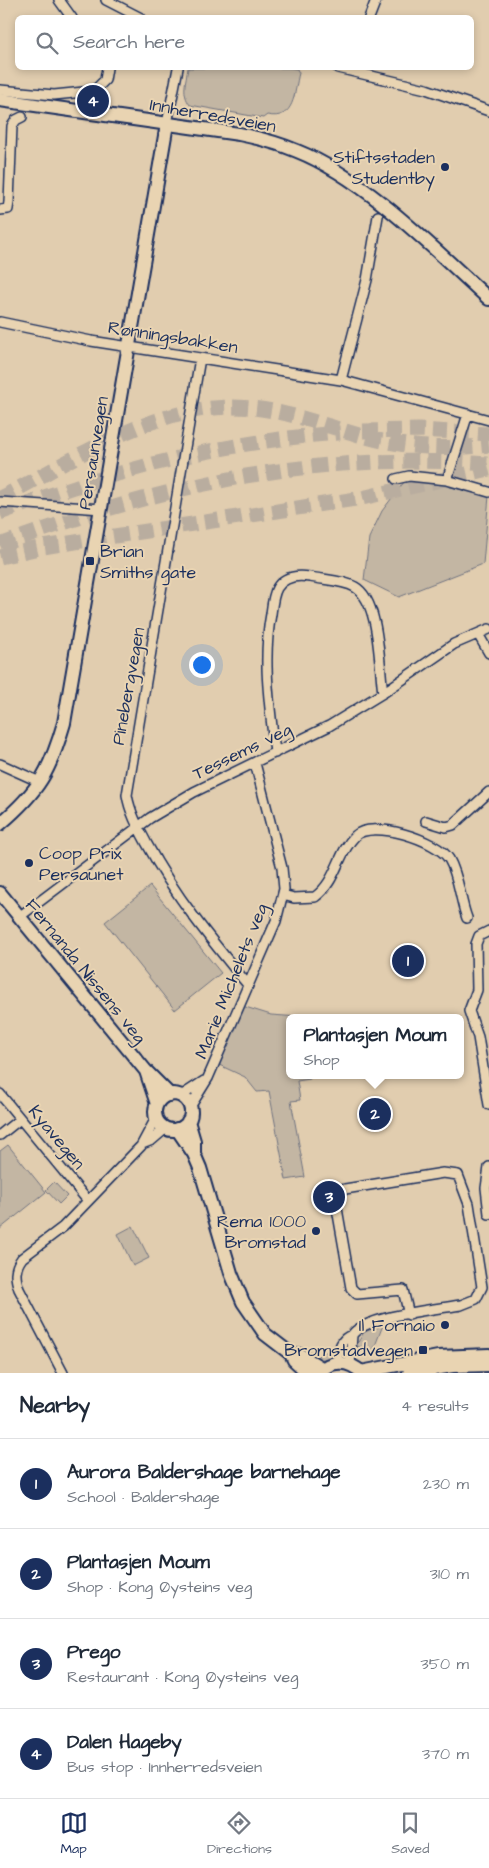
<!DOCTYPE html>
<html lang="en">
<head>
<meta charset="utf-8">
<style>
  body { margin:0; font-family:"Architects Daughter",sans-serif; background:#f6f6f7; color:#1f2937 }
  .you { position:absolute; left:201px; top:664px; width:18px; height:18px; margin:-12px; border:4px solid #fff; border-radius:50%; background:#1a73e8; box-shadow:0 0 0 8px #1a73e833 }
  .badge { display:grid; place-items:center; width:32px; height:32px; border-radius:50%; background:#1b2f5e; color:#fff; font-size:16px; font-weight:700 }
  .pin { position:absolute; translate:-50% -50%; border:2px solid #fff; box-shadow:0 1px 5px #0006 }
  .popup { position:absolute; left:286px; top:1014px; width:178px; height:65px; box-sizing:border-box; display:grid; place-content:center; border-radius:8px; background:#fff; filter:drop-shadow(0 1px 4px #0005); font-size:16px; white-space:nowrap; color:#747a83 }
  .popup b { font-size:19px; color:#1f2937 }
  .popup::after { content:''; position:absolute; left:50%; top:100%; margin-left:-10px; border:10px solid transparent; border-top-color:#fff }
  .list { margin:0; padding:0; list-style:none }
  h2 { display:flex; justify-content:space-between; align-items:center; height:65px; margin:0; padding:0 20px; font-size:21px }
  h2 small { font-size:16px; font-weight:400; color:#747a83 }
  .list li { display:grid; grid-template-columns:32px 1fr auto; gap:15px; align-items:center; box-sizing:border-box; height:90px; padding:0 20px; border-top:1px solid #e0e1e3 }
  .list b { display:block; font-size:19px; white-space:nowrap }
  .list p { margin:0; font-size:16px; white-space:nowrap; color:#747a83 }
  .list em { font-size:16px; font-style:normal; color:#747a83 }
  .icon { flex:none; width:28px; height:28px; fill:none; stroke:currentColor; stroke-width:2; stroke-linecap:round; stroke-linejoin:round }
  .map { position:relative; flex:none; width:489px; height:1373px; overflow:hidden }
  .search { position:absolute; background:#fff; box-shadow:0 2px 8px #0003; left:15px; right:15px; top:15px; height:55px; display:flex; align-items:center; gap:12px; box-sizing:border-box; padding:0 18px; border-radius:8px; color:#747a83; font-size:19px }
  .sheet { height:425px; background:#fff }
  nav { display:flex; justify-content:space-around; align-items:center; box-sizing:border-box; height:70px; border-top:1px solid #e0e1e3; background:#fff; font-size:14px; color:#747a83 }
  nav a { display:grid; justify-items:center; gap:2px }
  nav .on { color:#1b2f5e }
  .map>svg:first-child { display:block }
  .green { fill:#c3b6a3; stroke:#6f7280 }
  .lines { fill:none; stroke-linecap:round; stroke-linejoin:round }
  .highway-tunnel { stroke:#b9ad9f; stroke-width:15; stroke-dasharray:15 8; stroke-linecap:butt }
  .street-casing { stroke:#1b2f5e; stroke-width:12 }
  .secondary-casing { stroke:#1b2f5e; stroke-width:16 }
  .street { stroke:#e9d4b2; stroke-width:9 }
  .secondary { stroke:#e9d4b2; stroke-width:12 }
  .poi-dot { fill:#1b2f5e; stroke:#e9d4b2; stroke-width:2 }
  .labels { text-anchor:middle; stroke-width:4; stroke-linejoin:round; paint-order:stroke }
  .street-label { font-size:18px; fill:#1b2f5e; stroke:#e9d4b2 }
  .poi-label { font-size:18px; fill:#1b2f5e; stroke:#e9d4b2; text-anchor:end }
</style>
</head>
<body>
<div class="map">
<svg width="489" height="1373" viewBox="0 0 489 1373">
  <rect width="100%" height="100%" fill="#e1cdaf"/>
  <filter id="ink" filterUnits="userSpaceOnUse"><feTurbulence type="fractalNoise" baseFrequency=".02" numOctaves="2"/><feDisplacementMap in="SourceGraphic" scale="10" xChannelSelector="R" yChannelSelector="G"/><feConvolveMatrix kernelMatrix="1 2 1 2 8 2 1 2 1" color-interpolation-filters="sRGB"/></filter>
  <g filter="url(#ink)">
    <path class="green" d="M188 68H289L297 69 299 73C294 93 295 121 267 115L263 118 190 105C181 93 186 81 188 68Z
      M409 481 433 483 489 496 483 564 399 597 364 580 369 538 382 511 404 482Z
      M150 886 221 973 175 1010 105 922Z
      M239 1005 271 1015 299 1017 290 1018V1075H310V1079L297 1081 300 1100 291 1101 305 1177 286 1180 269 1091 257 1092 245 1077 215 1063Z
      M8 1145 46 1192 0 1229V1151Z
      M54 1182 67 1196 59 1204 46 1190Z
      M133 1226 149 1258 133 1266 118 1234Z
      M383 1325 373 1351 356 1346 364 1332Z
      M330 1350 335 1351 331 1358 315 1360 319 1355Z"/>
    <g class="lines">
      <path class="highway-tunnel" d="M363 431 418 430 489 434
        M0 498C73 461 148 407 233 407 279 407 322 425 366 437 407 448 447 450 489 445
        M0 513C110 472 222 441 340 433
        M0 545C164 485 313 451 489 464
        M0 557 43 547 362 498 489 469"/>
      <g class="street-casing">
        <path id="street" d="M59 0 72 18
          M106 0 141 18
          M369 18 376 0
          M338 68 426 89 489 111
          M0 90 54 95 94 91 105 80 107 68
          M167 124 178 68
          M0 210 8 209 9 202 12 126 16 120 22 117
          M0 322 91 341 341 380 489 420
          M200 358 127 795C130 813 139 829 147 844 175 896 211 940 248 985
          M341 380 367 280 378 216
          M468 414 447 480 489 492
          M396 479 409 476 447 480
          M0 502 102 509
          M478 634 489 653
          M275 753C270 706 262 661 271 614 272 606 273 595 277 588 284 576 298 575 310 577 324 580 343 580 355 587 380 601 379 666 383 693
          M0 764 40 782
          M426 821 446 827 453 825 489 792
          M283 895 294 898 315 897C337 881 337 854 355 836 372 819 437 840 449 859 459 876 460 900 467 918
          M19 917 150 818 194 792 329 726 383 693 454 644 489 629
          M489 931 479 936 476 944 477 990 469 1011 478 1037 489 1105
          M0 1094 88 1201
          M181 1096 204 1081
          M190 1107 208 1078 276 921 284 889 282 868 255 763
          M0 1135 20 1119
          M142 1144 152 1140 166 1128
          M489 1167 486 1188 489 1214
          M337 1363C339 1351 339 1339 352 1335
          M350 1365 352 1335C365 1316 437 1309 461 1305L476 1299 482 1287 469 1204 458 1175 443 1173 345 1189 335 1197 351 1288 357 1294 403 1290 409 1315
          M63 1373 19 1289C15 1277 14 1269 22 1258L63 1227 141 1146 156 1118"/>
      </g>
      <g class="secondary-casing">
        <path id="secondary" d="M0 100 239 134C259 138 278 143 297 151 365 178 435 250 489 299
          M0 824C39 791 50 771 64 723L167 124
          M0 893 146 1071 170 1095
          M146 1071 157 1104
          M155 1112a18 18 0 1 1 36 0a18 18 0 1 1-36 0Z
          M188 1121 194 1141V1154
          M177 1129 194 1154 200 1168 231 1273 243 1302 265 1334 291 1354 294 1360 308 1373
          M291 1354 300 1355 323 1369
          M361 1372 438 1357 489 1355
          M319 1373C331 1359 349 1360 362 1373
          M409 1373 453 1366 489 1365"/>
      </g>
      <use href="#street" class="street"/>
      <use href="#secondary" class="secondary"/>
    </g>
  </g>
  <g class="poi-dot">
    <circle cx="445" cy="167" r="5"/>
    <rect x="85" y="556" width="10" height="10" rx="2.5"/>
    <circle cx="29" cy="863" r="5"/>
    <circle cx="316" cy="1231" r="5"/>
    <circle cx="445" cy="1325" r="5"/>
    <rect x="418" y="1345" width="10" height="10" rx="2.5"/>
  </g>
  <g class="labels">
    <g class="street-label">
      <text transform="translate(213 115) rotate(10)" y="6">Innherredsveien</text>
      <text transform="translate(173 337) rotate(9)" y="6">Rønningsbakken</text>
      <text transform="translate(93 453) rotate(-81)" y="6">Persaunvegen</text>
      <text transform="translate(128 686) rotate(-80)" y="6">Pinebergvegen</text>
      <text transform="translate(242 751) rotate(-26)" y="6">Tessems veg</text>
      <text transform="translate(86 971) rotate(51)" y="6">Fernanda Nissens veg</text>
      <text transform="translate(231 981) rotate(-68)" y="6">Marie Michelets veg</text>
      <text transform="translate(57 1137) rotate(50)" y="6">Kyavegen</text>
    </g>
    <g class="poi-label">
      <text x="435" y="163">Stiftsstaden<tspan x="435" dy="21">Studentby</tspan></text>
      <text x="100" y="557" text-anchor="start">Brian<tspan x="100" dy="21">Smiths gate</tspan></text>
      <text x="39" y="859" text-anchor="start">Coop Prix<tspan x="39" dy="21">Persaunet</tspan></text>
      <text x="306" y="1227">Rema 1000<tspan x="306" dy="21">Bromstad</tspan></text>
      <text x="435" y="1331">Il Fornaio</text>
      <text x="413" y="1356">Bromstadvegen</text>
    </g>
  </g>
</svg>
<div class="you"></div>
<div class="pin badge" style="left:408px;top:961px">1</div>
<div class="pin badge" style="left:375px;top:1114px">2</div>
<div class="popup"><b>Plantasjen Moum</b>Shop</div>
<div class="pin badge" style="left:329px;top:1197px">3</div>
<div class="pin badge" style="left:93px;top:101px">4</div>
<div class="search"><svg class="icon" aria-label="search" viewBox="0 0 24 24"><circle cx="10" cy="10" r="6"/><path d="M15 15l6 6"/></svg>Search here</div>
</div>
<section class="sheet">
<h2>Nearby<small>4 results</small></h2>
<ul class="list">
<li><span class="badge">1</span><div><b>Aurora Baldershage barnehage</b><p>School · Baldershage</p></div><em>230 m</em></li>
<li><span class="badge">2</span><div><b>Plantasjen Moum</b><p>Shop · Kong Øysteins veg</p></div><em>310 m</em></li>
<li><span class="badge">3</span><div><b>Prego</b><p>Restaurant · Kong Øysteins veg</p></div><em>350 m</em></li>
<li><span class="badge">4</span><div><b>Dalen Hageby</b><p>Bus stop · Innherredsveien</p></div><em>370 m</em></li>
</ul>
</section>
<nav>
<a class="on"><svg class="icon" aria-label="map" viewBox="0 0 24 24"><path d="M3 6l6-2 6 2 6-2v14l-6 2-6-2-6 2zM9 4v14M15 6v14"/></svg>Map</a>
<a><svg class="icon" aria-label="directions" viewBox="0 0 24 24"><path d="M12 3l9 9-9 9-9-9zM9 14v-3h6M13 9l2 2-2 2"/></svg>Directions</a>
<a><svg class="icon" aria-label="saved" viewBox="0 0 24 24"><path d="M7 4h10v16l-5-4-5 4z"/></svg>Saved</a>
</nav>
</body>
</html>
